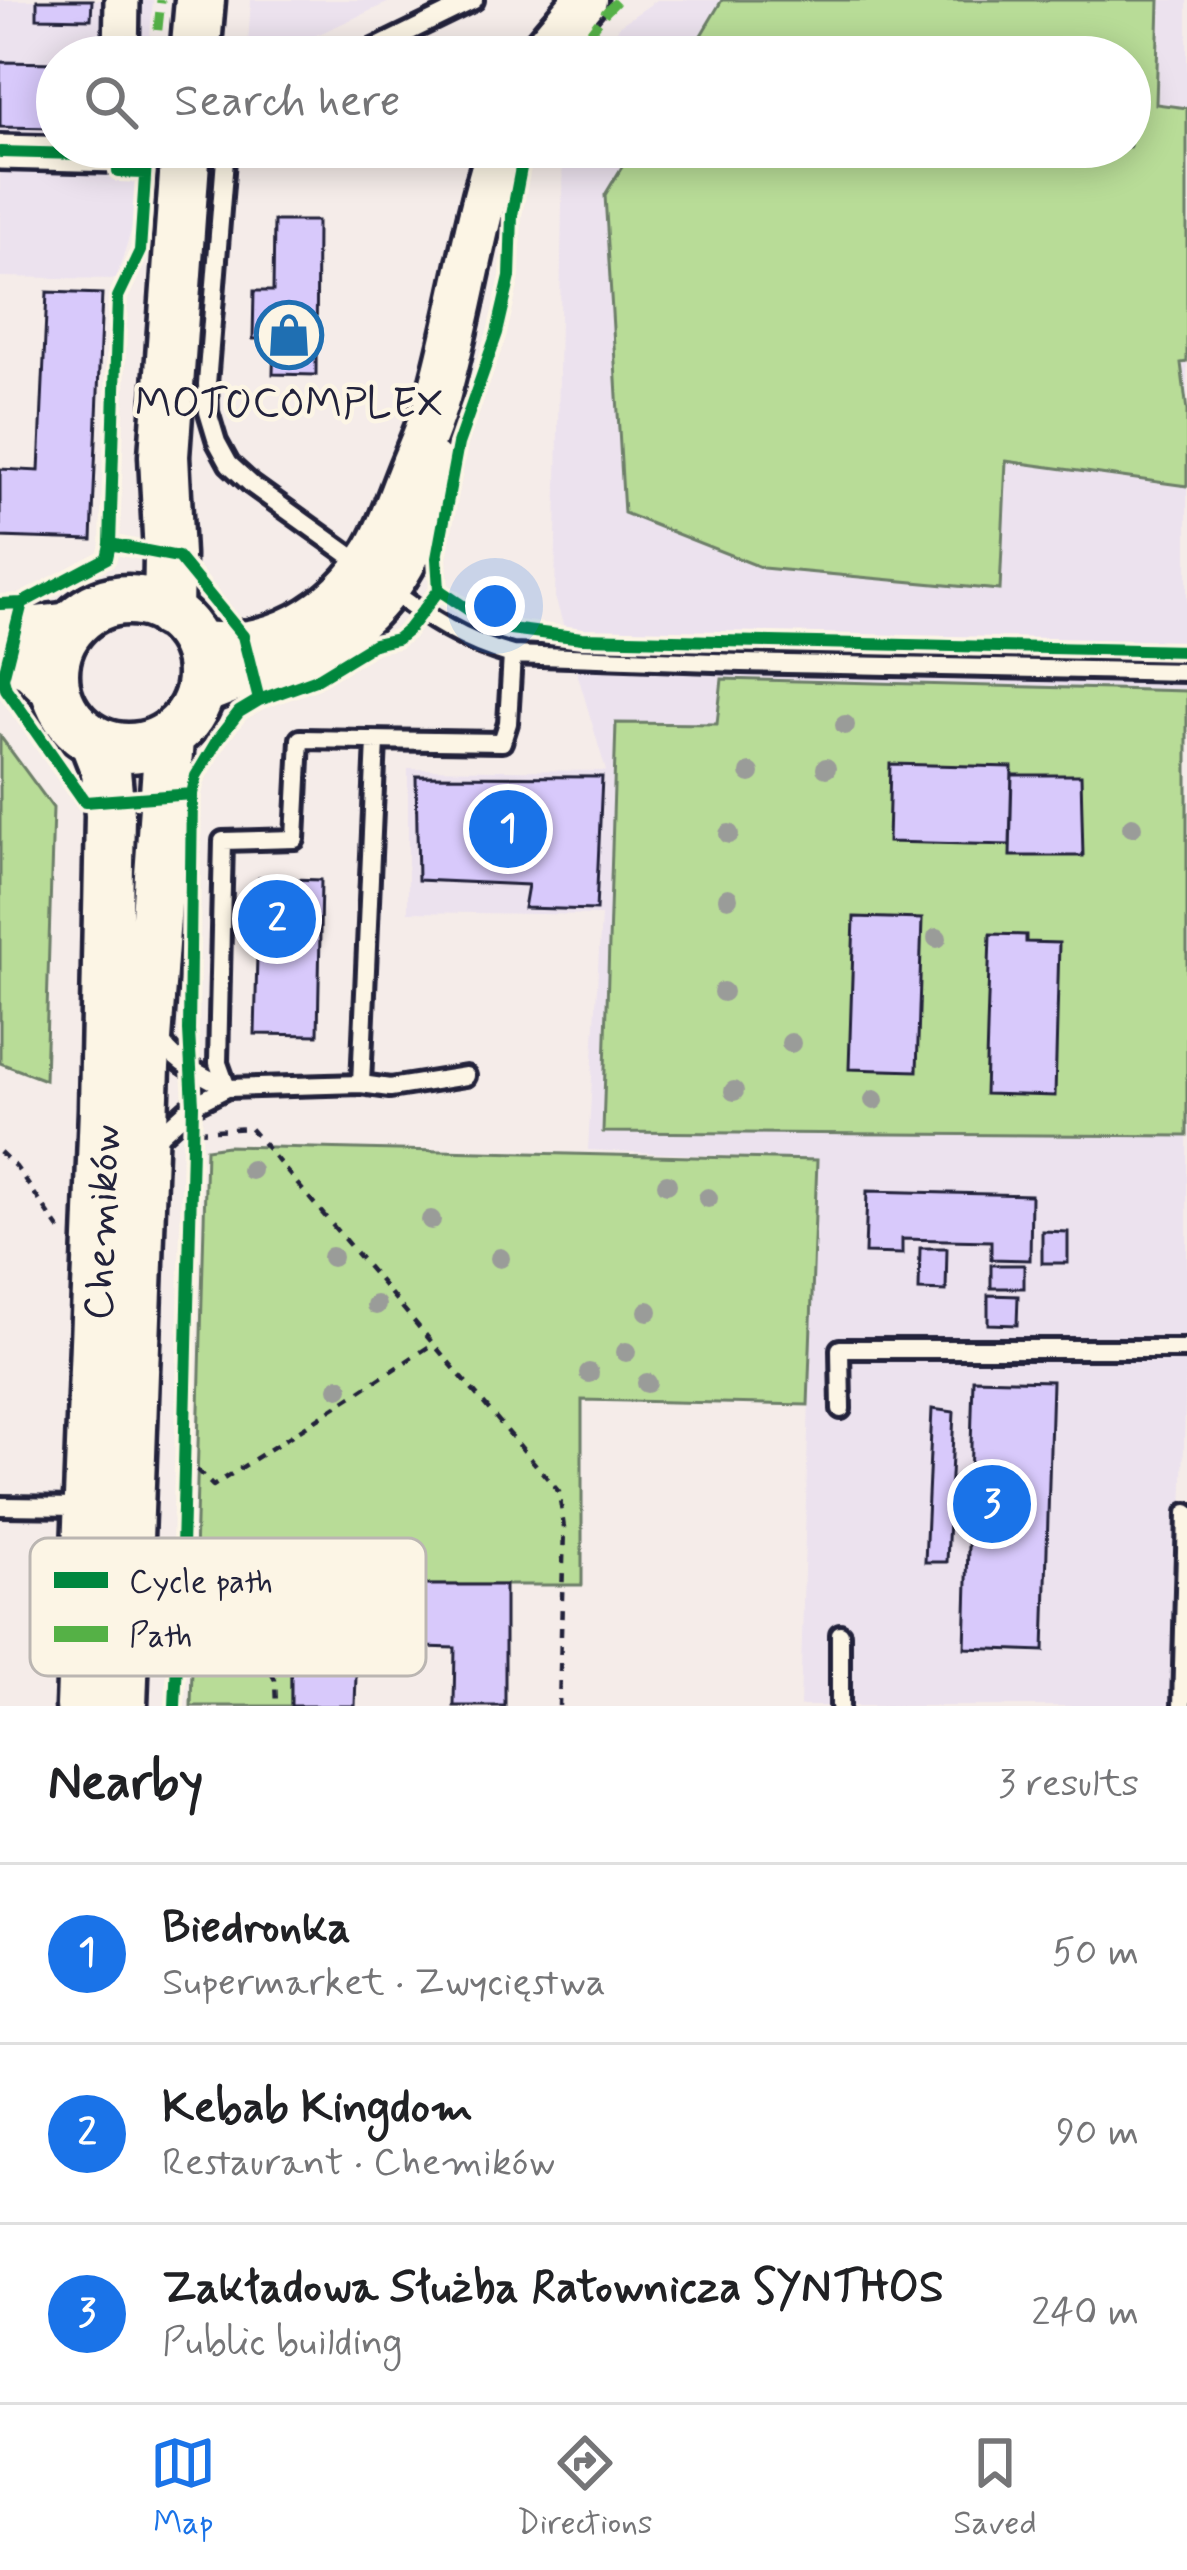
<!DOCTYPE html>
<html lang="en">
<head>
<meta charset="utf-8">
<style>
  body { margin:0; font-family:Mynerve,sans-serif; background:#f6f6f6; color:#202124 }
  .you { position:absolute; left:495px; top:606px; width:42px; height:42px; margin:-30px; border:9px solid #fff; border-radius:50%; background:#1a73e8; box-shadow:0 0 0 18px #1a73e833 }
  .badge { display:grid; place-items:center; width:78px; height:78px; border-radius:50%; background:#1a73e8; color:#fff; font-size:39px; font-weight:700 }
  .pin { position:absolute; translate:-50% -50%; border:6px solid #fff; box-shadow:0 3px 12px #0006 }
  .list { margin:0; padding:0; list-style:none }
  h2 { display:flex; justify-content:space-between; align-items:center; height:156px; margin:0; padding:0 48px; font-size:51px }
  h2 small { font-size:39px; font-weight:400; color:#757577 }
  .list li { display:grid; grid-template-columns:78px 1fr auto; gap:36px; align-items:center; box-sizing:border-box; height:180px; padding:0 48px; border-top:3px solid #e0e0e0 }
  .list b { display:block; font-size:45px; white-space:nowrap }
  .list p { margin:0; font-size:39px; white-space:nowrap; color:#757577 }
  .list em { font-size:39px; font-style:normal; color:#757577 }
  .icon { flex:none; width:66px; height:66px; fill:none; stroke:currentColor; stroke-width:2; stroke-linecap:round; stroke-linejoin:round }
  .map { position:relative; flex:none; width:1187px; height:1706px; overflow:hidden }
  .search { position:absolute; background:#fff; box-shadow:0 6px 30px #0003; left:36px; right:36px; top:36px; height:132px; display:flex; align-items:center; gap:30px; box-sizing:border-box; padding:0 42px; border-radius:66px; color:#757577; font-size:45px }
  .sheet { height:696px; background:#fff }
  nav { display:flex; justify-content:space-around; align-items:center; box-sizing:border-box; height:168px; border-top:3px solid #e0e0e0; background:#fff; font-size:33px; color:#757577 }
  nav a { display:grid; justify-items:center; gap:6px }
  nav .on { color:#1a73e8 }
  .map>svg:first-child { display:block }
  .built { fill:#ece2ee }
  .green { fill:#b8dc97; stroke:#6d7f69; stroke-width:3 }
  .building { fill:#d8c9fb; stroke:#22223b; stroke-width:3 }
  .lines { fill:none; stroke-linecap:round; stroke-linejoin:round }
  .service-casing { stroke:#22223b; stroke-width:26 }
  .minor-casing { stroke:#22223b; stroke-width:42 }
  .tertiary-casing { stroke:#22223b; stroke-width:51 }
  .secondary-casing { stroke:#22223b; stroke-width:57 }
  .path { stroke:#22223b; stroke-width:4.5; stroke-dasharray:9 9; stroke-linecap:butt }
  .service { stroke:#fcf5e5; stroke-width:16 }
  .minor { stroke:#fcf5e5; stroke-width:33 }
  .tertiary { stroke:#fcf5e5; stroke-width:42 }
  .secondary { stroke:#fcf5e5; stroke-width:48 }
  .quiet { stroke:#55b146; stroke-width:9; stroke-dasharray:18 9; stroke-linecap:butt }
  .cycleway-casing { stroke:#fcf5e5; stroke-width:20 }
  .cycleway { stroke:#00873e; stroke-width:12 }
  .tree { fill:#9a9c99 }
  .labels { text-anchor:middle; stroke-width:9; stroke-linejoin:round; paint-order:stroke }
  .poi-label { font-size:42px; fill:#22223b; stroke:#fcf5e5 }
  .street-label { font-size:42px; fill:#22223b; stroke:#fcf5e5 }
  .key { fill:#fcf5e5; stroke:#bbb6b2; stroke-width:3 }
  .key-label { font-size:33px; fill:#22223b }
</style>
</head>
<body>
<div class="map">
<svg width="1187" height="1706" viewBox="0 0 1187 1706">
  <rect width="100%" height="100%" fill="#f5ece9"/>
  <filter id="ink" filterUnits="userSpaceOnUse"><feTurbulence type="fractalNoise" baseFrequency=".00833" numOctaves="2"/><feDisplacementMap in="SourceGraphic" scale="24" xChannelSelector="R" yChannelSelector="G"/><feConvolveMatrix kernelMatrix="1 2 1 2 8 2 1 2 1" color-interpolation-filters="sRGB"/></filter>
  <g filter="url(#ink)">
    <path class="built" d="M0 0H153L148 57H57V147H140L135 218 116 279 0 277Z
      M251 0H394L268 57H247Z
      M657 0H1187V1332L1177 1706H800L816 1160 588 1150 601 915 408 912V769L606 771 555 597 563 147H1130V57H601L620 25Z"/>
    <path class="green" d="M722 0H1159L1156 104 1187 108V362L1181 363 1187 411V486L1006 461 1000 590 763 568 624 513 605 195 634 147H1130V57H688Z
      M722 679 1187 691V1136L603 1132 616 723 717 724Z
      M0 736 53 808 45 1080 0 1063Z
      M227 1146 817 1160 808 1405 582 1400V1585H291V1706H191L206 1149Z"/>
    <path class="building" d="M37 0H92L91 19 37 18Z
      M0 62 57 63V128L0 127Z
      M274 221H317L316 375 273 374 274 339H253L254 291H273Z
      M47 292 102 294 92 540 0 537V469L39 471Z
      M890 764 1012 767 1010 845 888 842Z
      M1012 775H1081L1083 856H1010Z
      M416 776 602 777 596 910 524 908 528 885 418 880Z
      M259 878 321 880 318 1035 255 1034Z
      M854 917 922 919 917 1071 849 1069Z
      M990 934 1026 935V942L1059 943 1055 1096 985 1094Z
      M867 1191 1031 1195 1030 1260 991 1259V1241L902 1239V1254L865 1253Z
      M1042 1231 1068 1232V1263H1042Z
      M920 1248H947L946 1291 919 1290Z
      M991 1265H1024V1288H991Z
      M988 1295 1018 1296 1017 1325 988 1324Z
      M973 1379 1052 1381 1044 1651 965 1648Z
      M932 1409 954 1412 947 1562H925Z
      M291 1585H505V1706H454L455 1648 357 1645 355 1706H291Z"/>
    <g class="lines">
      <g class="service-casing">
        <path id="service" d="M357 57 474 0
          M226 147 207 384 208 412 217 442 229 464 252 485 362 564
          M390 589C428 619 465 642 512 655L742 663 1187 672
          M158 1035C172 1063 201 1074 227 1088
          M361 1084 376 741
          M227 1088 218 1063 223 841 295 839 300 739 502 742 508 723 512 655
          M151 1143 193 1105 227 1088 361 1084 390 1088 466 1076
          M841 1409 840 1349H1187
          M0 1506 83 1507
          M840 1634V1706
          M1182 1706 1187 1513"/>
      </g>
      <g class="minor-casing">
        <path id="minor" d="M121 57 122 0
          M0 152 118 155 119 147"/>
      </g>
      <g class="tertiary-casing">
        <path id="tertiary" d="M537 57 585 0
          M0 632 71 624
          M197 642C270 654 337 614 375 552 389 529 398 501 408 476 419 448 433 419 440 390 462 309 474 226 499 147
          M0 654 31 669 55 692
          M201 693C219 686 236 679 254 673 274 666 296 662 314 651 388 609 425 545 432 463"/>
      </g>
      <g class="secondary-casing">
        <path id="secondary" d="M195 57 200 0
          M54 674a74 74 0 1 1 148 0a74 74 0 1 1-148 0Z
          M168 613 169 555 164 456 186 147
          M81 1706 104 1109 110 815 106 771 94 740
          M122 1706 145 1067 169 739"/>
      </g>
      <path class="path" d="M197 1131 250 1128 559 1492 564 1528 559 1706
        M0 1152 16 1167 60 1230
        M184 1457 213 1486 433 1344
        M182 1549 203 1550 209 1554 275 1680 276 1706"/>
      <use href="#service" class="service"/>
      <use href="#minor" class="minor"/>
      <use href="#tertiary" class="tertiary"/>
      <use href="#secondary" class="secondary"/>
      <path class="quiet" d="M155 57 161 0
        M571 57 605 13 618 0"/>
      <g class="cycleway-casing">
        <path id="cycleway" d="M0 152 118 155V172L145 173
          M110 544 178 557 243 636 259 700
          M439 590 494 627 582 638 1187 651
          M22 603 3 678 6 689 85 802 192 794
          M0 604 22 603 107 558 110 544 118 297 140 251 147 147
          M175 1706 182 1549 193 1105 189 1031 192 794 196 776 218 739 239 712 259 700 315 680 374 644 397 639 408 630 439 590 437 558 458 444 497 333 510 277 512 215 525 147"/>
      </g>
      <use href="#cycleway" class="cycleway"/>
    </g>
    <g class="tree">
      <circle cx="845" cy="725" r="10"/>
      <circle cx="826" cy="768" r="10"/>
      <circle cx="750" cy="773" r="10"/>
      <circle cx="1132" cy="827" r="10"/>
      <circle cx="729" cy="834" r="10"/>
      <circle cx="728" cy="898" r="10"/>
      <circle cx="937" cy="938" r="10"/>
      <circle cx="723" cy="992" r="10"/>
      <circle cx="791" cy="1043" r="10"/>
      <circle cx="734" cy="1091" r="10"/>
      <circle cx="874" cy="1100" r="10"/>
      <circle cx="251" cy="1170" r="10"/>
      <circle cx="667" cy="1184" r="10"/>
      <circle cx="708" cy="1198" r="10"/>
      <circle cx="431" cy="1220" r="10"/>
      <circle cx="332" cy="1257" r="10"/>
      <circle cx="500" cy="1258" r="10"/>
      <circle cx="376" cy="1305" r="10"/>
      <circle cx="648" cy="1311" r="10"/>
      <circle cx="626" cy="1352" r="10"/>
      <circle cx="589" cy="1373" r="10"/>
      <circle cx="647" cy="1383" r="10"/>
      <circle cx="339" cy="1388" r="10"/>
    </g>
  </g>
  <defs>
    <g id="shop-ring" transform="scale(3.45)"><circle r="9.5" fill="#fcf5e5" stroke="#1f6fb2" stroke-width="1.5"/><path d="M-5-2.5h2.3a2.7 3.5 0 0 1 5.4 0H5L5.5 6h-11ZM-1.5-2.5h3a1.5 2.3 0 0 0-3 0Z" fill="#1f6fb2"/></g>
  </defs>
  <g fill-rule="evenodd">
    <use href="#shop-ring" x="289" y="335"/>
  </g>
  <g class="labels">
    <g class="poi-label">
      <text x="289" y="417">MOTOCOMPLEX</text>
    </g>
    <g class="street-label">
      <text transform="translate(100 1222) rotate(-88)" y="15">Chemików</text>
    </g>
  </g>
  <rect x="30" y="1538" width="396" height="138" rx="18" class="key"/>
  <rect x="54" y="1572" width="54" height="16" fill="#00873e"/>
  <rect x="54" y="1626" width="54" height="16" fill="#55b146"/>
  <g class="key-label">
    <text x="129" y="1592">Cycle path</text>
    <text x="129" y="1646">Path</text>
  </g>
</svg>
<div class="you"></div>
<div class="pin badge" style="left:508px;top:829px">1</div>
<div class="pin badge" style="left:277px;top:919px">2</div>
<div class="pin badge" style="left:992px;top:1504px">3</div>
<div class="search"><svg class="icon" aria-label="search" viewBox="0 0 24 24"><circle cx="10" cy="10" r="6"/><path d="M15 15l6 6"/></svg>Search here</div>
</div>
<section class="sheet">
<h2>Nearby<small>3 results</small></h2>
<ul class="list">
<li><span class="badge">1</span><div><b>Biedronka</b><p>Supermarket · Zwycięstwa</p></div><em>50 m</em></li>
<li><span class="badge">2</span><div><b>Kebab Kingdom</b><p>Restaurant · Chemików</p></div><em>90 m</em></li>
<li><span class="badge">3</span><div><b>Zakładowa Służba Ratownicza SYNTHOS</b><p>Public building</p></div><em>240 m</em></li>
</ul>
</section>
<nav>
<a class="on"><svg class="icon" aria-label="map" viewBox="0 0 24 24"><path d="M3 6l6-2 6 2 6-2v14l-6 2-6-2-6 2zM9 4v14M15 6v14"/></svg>Map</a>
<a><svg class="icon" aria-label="directions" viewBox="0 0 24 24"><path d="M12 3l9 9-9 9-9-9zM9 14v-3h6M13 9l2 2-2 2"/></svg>Directions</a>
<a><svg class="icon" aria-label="saved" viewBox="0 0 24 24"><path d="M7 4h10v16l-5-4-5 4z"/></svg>Saved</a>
</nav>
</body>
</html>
